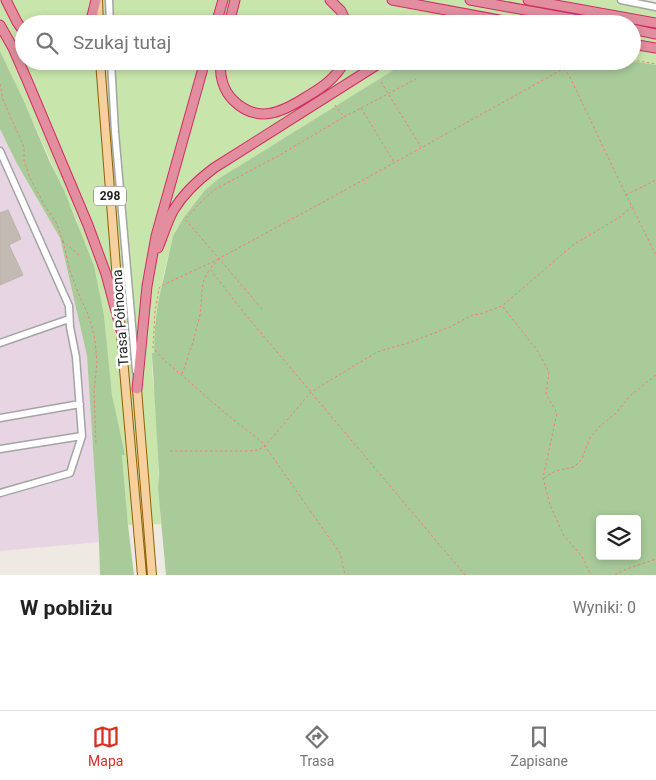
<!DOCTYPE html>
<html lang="pl">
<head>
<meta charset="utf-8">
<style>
  body { margin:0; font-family:Roboto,sans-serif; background:#f6f6f6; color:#222 }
  .controls { position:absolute; right:15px; bottom:15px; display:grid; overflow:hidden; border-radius:5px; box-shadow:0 2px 8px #0003 }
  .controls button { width:45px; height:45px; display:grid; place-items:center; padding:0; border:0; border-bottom:1px solid #e0e0e0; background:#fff; color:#222; font:25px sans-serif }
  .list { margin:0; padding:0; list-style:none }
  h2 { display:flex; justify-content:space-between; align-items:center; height:65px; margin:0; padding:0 20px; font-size:21px }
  h2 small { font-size:16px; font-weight:400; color:#767676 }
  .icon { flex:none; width:28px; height:28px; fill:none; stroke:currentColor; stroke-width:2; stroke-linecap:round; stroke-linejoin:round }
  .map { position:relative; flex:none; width:656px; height:575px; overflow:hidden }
  .search { position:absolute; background:#fff; box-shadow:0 2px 8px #0003; left:15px; right:15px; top:15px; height:55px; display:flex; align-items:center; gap:12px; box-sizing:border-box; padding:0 18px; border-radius:28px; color:#767676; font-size:19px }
  .sheet { height:135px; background:#fff }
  nav { display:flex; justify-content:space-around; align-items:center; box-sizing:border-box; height:70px; border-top:1px solid #e0e0e0; background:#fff; font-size:14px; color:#767676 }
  nav a { display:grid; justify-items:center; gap:2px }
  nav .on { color:#d93025 }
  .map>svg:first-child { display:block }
  .industrial { fill:#e7d5e3 }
  .grass { fill:#c8e6ab }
  .forest { fill:#a9cb9a; fill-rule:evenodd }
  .building { fill:#c2bab3; stroke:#bfb1a6 }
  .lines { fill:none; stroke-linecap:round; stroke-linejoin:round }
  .minor-casing { stroke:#a4a4a4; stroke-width:9 }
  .major-casing { stroke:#8f6107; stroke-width:10 }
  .highway-casing { stroke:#d02c65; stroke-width:11 }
  .path { stroke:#f37c6f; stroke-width:1; stroke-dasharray:2.5 2.5; stroke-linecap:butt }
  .minor { stroke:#fff; stroke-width:6 }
  .major { stroke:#f7d09f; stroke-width:8 }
  .highway { stroke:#e28e9e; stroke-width:9 }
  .labels { text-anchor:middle; stroke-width:5; stroke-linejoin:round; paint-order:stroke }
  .shield { fill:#fff; stroke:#616161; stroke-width:1 }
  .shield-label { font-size:12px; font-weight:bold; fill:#1d1d1d }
  .street-label { font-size:14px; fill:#1d1d1d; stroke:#fff }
</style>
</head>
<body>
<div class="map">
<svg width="656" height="575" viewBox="0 0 656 575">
  <rect width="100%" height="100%" fill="#eeeae3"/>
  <path class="industrial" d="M0 129 16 162 60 238 87 356 99 542 0 551Z"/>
  <path class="grass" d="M0 0H643L656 2V65L632 61V24H24V61H408L218 179 205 190 184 217 173 236 163 278 154 353C150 369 154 387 156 403 158 444 158 484 161 524L146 525 150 575H145L141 525H128L122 455H124L112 395 104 315 77 221 24 101 0 51Z"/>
  <path class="forest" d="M0 51 24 101 49 160 64 190 94 266 104 315 112 395 125 455H122L128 525 134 575H100L99 542 87 356 60 238 16 162 0 129Z
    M408 61H632L656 65V575H166L158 488 159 474 152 353H154L155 328 158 303 173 236 184 217 205 190 218 179ZM600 519H637V556H600Z"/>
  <path class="building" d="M8 210 21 239 9 245 23 275 0 285V213Z"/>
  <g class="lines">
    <g class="minor-casing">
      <path id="minor" d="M109 0 110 24
        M621 0 656 7
        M111 61 115 132 136 371
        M0 151 69 306 70 327 76 357 82 436 0 449
        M0 343 69 319
        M0 418 80 404
        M0 493 70 473 82 436"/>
    </g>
    <g class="major-casing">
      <path id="major" d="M98 0 99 24
        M100 61 123 358 142 575
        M137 389 152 575"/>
    </g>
    <g class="highway-casing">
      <path id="highway" d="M6 0 17 22 24 32
        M330 0 341 11 347 24
        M392 0 521 24
        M470 0 601 24
        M528 0 656 23
        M90 24 96 0
        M216 24 223 0
        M229 24 235 0
        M0 25 13 48 27 80 88 225 106 274 121 330
        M632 29 656 34
        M632 44 656 48
        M221 61C219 75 223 90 233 100 257 124 281 113 306 97 323 87 335 79 345 61
        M158 248C163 236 167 222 173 211 183 194 198 180 214 168L383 61
        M137 389 147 286 156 236 205 61"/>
    </g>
    <path class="path" d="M632 60 656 64
      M564 68 573 61
      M381 82 421 147
      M0 84 3 100 24 147V161L30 178 45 206 56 222 63 241 80 256
      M335 105 344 117 416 79
      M361 108 394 162
      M626 195 656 180
      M63 241 70 271 80 297 87 312 92 327 95 340 97 363 94 392 96 444
      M219 259 165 284 159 288 155 312 153 348 162 358 225 413 262 442 340 553 345 575
      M503 307 537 350 549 372 546 394 557 413 543 478 550 505 564 536 581 555 591 575
      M262 309 185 219 201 202 214 190 278 156 344 117
      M182 374 193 342 200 315 203 282 209 270
      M170 451H248L258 450 265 446 311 392 377 352 411 342 450 327 472 315 480 314 502 306 573 245 620 217 631 207
      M544 478 555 471 574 467 582 459 590 438 600 426 615 414 631 395 656 375
      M465 575 245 314 210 269 220 258 327 200 563 69 569 75 626 195 656 255
      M615 575 624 570 656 559"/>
    <use href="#minor" class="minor"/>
    <use href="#major" class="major"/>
    <use href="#highway" class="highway"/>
  </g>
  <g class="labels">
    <rect class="shield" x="94" y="186.5" width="32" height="19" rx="4"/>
    <g class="shield-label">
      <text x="110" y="200">298</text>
    </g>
    <g class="street-label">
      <text transform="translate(120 318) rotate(-94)" y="5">Trasa Północna</text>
    </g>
  </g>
</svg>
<div class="controls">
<button><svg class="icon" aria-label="layers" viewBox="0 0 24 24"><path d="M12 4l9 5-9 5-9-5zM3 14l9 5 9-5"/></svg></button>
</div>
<div class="search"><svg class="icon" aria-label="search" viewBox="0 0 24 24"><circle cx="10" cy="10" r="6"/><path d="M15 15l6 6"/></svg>Szukaj tutaj</div>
</div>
<section class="sheet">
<h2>W pobliżu<small>Wyniki: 0</small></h2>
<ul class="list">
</ul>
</section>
<nav>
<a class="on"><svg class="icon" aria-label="map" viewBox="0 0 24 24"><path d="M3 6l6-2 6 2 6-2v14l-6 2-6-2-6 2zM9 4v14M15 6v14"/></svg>Mapa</a>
<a><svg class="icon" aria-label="directions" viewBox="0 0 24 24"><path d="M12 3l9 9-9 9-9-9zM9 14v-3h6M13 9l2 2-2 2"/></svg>Trasa</a>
<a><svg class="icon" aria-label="saved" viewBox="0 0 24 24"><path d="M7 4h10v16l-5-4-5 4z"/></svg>Zapisane</a>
</nav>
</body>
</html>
